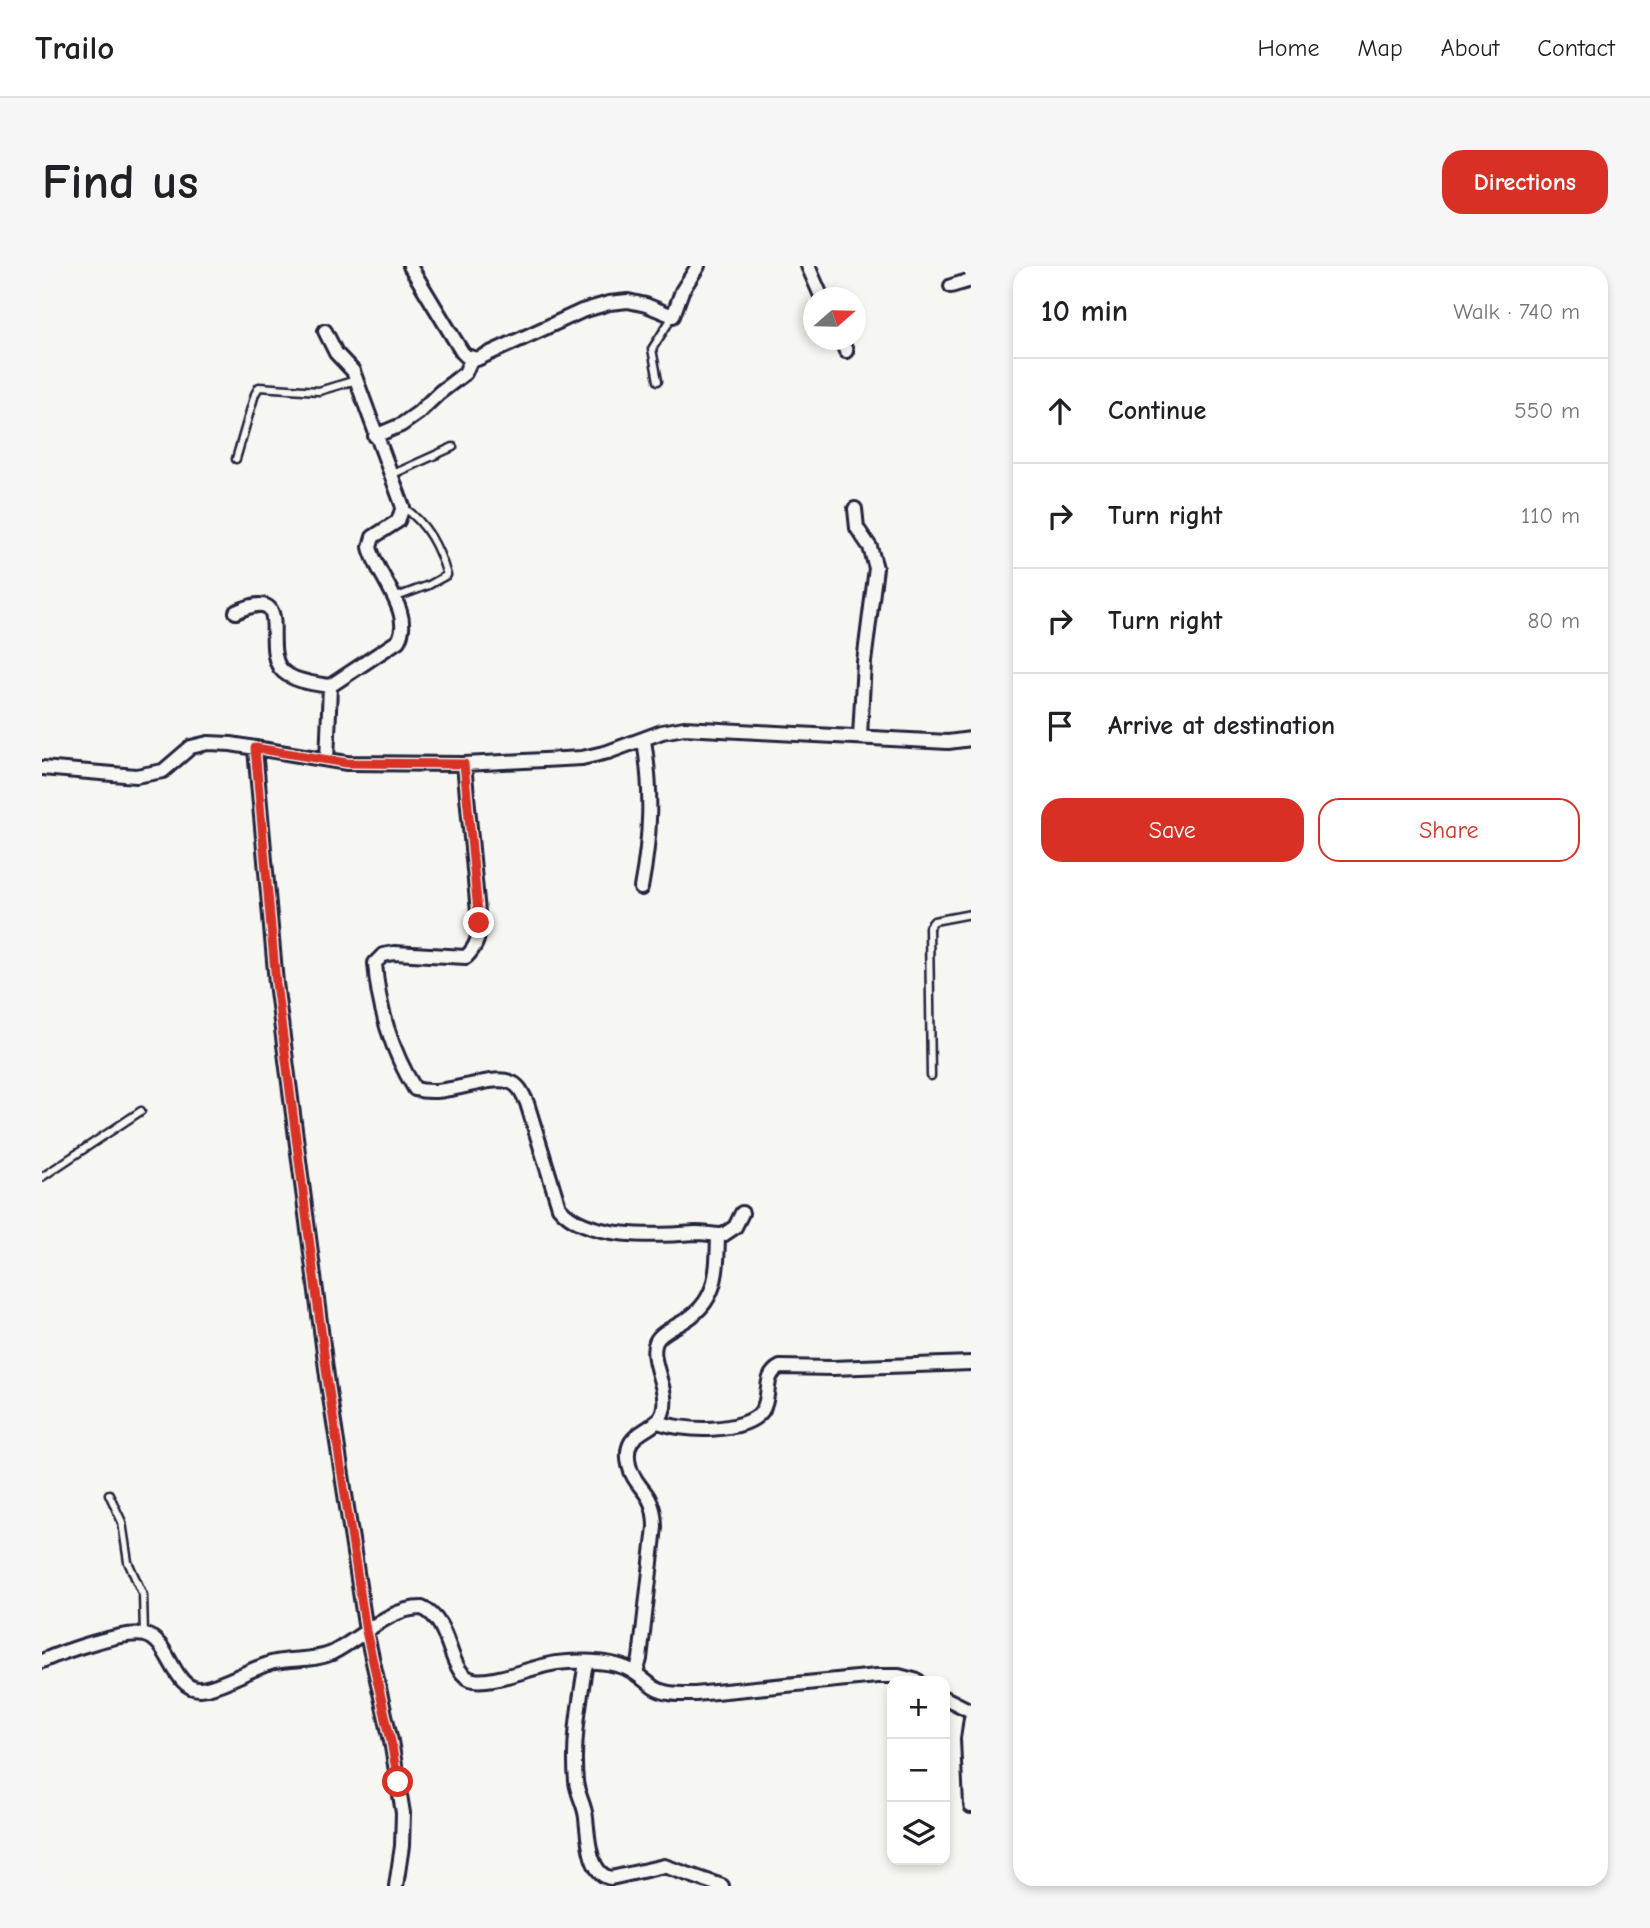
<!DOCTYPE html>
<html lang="en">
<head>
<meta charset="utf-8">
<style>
  body { margin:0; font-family:"Comic Neue",sans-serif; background:#f6f6f6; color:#202124 }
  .controls { position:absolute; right:21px; bottom:21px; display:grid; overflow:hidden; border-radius:14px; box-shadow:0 4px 10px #0003 }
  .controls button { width:63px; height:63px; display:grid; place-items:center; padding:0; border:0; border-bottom:2px solid #e0e0e0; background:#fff; color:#202124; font:35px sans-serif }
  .compass { position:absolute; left:761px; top:21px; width:63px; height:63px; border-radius:50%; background:#fff; box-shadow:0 4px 10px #0003; rotate:70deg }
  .stop { position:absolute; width:21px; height:21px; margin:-16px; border:5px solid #d93025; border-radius:50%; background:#fff }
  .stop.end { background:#d93025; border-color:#fff; box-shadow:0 2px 7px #0008 }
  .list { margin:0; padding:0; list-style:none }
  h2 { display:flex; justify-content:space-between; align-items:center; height:91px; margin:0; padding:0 28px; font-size:30px }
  h2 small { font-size:23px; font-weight:400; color:#757577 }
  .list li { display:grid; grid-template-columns:46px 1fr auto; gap:21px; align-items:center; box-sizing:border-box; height:105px; padding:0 28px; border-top:2px solid #e0e0e0 }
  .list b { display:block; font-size:26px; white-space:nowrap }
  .list em { font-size:23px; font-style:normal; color:#757577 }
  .actions { display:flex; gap:14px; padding:21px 28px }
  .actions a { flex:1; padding:16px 0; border:2px solid #d93025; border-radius:21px; text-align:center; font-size:24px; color:#d93025 }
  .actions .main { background:#d93025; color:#fff }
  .icon { flex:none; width:38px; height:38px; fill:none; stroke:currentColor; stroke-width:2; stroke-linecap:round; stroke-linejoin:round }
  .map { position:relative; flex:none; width:929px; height:1620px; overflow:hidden; border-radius:21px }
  header { display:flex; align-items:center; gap:42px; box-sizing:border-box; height:98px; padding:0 35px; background:#fff; border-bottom:2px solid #e0e0e0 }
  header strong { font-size:33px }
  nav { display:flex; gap:38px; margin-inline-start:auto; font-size:24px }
  .intro { display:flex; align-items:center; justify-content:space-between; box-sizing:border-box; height:168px; padding:0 42px }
  h1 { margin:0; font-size:49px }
  .button { padding:18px 32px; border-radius:21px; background:#d93025; color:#fff; font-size:24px; font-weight:700 }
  main { display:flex; gap:42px; padding:0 42px }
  aside { flex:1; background:#fff; border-radius:21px; box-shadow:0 4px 10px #0003 }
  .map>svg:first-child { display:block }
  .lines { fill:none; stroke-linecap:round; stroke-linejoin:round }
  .service-casing { stroke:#22223b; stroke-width:11 }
  .minor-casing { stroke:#22223b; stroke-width:18 }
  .service { stroke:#f6f6f2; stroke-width:6 }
  .minor { stroke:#f6f6f2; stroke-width:12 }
  .route { stroke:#d93025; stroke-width:9 }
</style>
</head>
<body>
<header>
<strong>Trailo</strong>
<nav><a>Home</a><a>Map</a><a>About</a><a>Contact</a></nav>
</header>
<div class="intro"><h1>Find us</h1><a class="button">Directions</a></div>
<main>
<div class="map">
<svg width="929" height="1620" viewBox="0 0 929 1620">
  <rect width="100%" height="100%" fill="#f6f6f2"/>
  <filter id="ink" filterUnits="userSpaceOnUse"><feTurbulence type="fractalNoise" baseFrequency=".0143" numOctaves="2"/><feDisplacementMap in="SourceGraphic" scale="14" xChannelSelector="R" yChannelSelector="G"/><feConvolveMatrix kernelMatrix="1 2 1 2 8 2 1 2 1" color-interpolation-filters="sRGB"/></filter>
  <g filter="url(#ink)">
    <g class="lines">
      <g class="service-casing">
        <path id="service" d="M616 115 610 83 631 50
          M194 193 213 128 217 121 277 125 314 114
          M349 209 411 181
          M352 332 387 319 405 309C397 282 385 257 361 241
          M889 810 887 661 892 655 929 648
          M0 911 99 845
          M67 1228 80 1256 86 1296 101 1329 102 1368"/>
      </g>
      <g class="minor-casing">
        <path id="minor" d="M368 0 420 86 424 90 435 93 540 45 567 37 586 35 604 39 631 50 640 25 656 0
          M766 0 780 32
          M909 20 929 14
          M283 65 294 87 311 105 361 241 356 255 331 271 328 281C334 309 373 347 356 375L288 420 285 494
          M799 74 804 85
          M333 170 359 159 376 147 397 127 423 107 430 92
          M813 243 815 262 828 281 834 302 822 396 818 470
          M194 346C253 319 220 376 238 402 247 415 274 418 288 420
          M213 483 234 717 286 1118 324 1365 349 1475 361 1547 360 1580 354 1620
          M422 498 437 657C437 671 435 680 424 691L352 687 341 689 333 697C336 741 350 786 373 823 404 832 446 808 468 816 478 819 481 829 485 837L517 941C544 974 615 970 654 967 663 967 672 969 681 969L693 961 700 947
          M0 502 94 510 121 505 149 481 166 477 189 478 305 497 422 498 540 492 566 486 620 466 642 462 906 476 929 473
          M599 622C609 569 610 526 602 474
          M614 1155C639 1166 703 1168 720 1145 730 1130 720 1110 738 1101L790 1102 929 1097
          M0 1395C20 1386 82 1364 103 1369 128 1374 131 1424 158 1423 178 1422 210 1401 233 1396 253 1392 272 1395 290 1387 320 1372 345 1342 380 1342 409 1354 405 1400 426 1412 443 1422 494 1399 515 1397 538 1395 563 1394 584 1402 595 1407 602 1414 611 1421 623 1429 638 1428 653 1428L835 1410H857L876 1415
          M544 1396C538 1434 530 1477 534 1515 535 1528 543 1539 544 1552 546 1570 547 1609 569 1612L622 1600 680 1620
          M594 1407 598 1393 613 1261C613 1250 612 1241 606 1231 599 1220 590 1213 587 1199 579 1162 614 1169 621 1145 628 1125 606 1094 614 1076 618 1067 631 1062 639 1057 676 1036 675 1007 676 969
          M903 1432 929 1445
          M929 1452 926 1473 929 1540"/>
      </g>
      <use href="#service" class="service"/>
      <use href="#minor" class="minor"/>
    </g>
  </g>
  <g class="lines" filter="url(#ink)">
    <path class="route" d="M356 1516 349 1475 324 1365 286 1118 234 717 213 482 305 497 422 498 437 657"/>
  </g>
</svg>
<div class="controls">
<button>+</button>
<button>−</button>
<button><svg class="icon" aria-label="layers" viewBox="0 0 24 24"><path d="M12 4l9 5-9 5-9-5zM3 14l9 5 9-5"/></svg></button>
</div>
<svg class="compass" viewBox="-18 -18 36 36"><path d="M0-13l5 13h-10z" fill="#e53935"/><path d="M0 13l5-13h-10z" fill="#757577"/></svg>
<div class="stop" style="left:356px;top:1516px"></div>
<div class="stop end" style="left:437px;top:657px"></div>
</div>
<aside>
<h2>10 min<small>Walk · 740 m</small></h2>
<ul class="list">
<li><svg class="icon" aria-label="ahead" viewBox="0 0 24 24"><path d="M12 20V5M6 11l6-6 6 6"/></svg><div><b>Continue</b></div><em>550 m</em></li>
<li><svg class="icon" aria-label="right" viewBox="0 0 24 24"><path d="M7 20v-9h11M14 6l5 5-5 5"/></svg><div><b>Turn right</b></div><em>110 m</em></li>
<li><svg class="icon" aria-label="right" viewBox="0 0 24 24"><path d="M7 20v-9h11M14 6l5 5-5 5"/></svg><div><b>Turn right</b></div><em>80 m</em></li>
<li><svg class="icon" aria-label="arrive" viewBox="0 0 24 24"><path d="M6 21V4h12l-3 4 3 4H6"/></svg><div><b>Arrive at destination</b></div></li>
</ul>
<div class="actions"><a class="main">Save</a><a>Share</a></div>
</aside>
</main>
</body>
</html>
